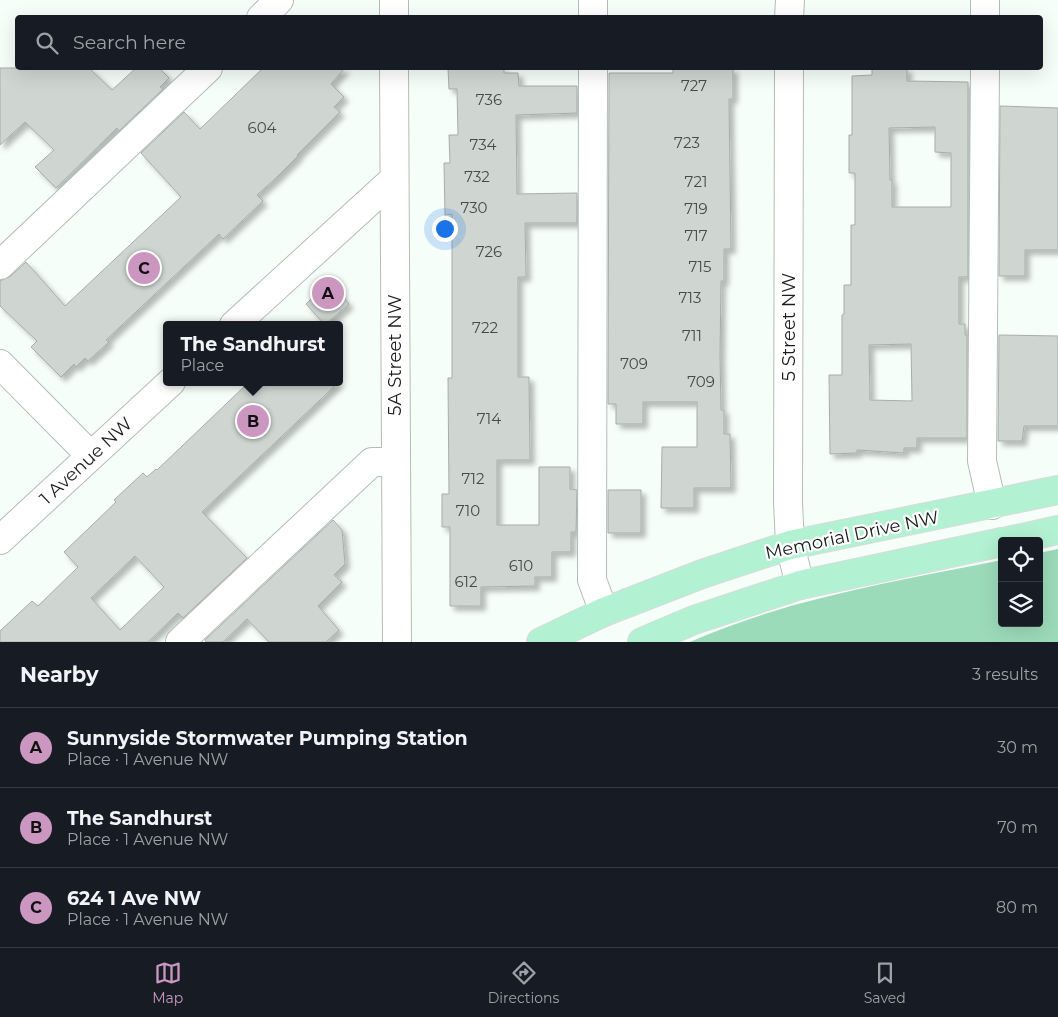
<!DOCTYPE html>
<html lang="en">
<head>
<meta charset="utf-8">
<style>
  body { margin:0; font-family:Montserrat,sans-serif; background:#20242c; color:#f1f3f6 }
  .controls { position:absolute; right:15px; bottom:15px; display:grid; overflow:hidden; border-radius:5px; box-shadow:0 5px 20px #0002 }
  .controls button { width:45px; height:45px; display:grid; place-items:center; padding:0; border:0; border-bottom:1px solid #363941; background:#171b24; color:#f1f3f6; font:25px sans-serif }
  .you { position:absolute; left:444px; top:228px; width:18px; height:18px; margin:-12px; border:4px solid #fff; border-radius:50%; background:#1a73e8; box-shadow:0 0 0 8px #1a73e833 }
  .badge { display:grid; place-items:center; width:32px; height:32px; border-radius:50%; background:#cb96bf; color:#111; font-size:16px; font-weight:700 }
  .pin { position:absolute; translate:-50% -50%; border:2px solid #fff; box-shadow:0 1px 5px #0006 }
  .popup { position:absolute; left:163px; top:321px; width:180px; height:65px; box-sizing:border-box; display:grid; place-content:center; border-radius:5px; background:#171b24; filter:drop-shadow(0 1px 4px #0005); font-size:16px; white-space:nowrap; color:#9ea1a6 }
  .popup b { font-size:19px; color:#f1f3f6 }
  .popup::after { content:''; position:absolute; left:50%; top:100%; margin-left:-10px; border:10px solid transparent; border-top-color:#171b24 }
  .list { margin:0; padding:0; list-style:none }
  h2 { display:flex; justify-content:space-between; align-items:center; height:65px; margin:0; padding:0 20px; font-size:21px }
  h2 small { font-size:16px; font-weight:400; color:#9ea1a6 }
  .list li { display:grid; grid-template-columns:32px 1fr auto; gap:15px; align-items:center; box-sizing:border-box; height:80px; padding:0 20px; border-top:1px solid #363941 }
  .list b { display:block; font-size:19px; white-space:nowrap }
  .list p { margin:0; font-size:16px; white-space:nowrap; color:#9ea1a6 }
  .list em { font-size:16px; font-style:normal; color:#9ea1a6 }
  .icon { flex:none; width:28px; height:28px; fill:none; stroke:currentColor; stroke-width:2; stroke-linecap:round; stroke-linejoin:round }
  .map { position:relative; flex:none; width:1058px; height:642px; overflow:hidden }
  .search { position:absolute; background:#171b24; box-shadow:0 5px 20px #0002; left:15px; right:15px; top:15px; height:55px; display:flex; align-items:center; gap:12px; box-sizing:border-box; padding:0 18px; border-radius:5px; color:#9ea1a6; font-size:19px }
  .sheet { height:305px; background:#171b24 }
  nav { display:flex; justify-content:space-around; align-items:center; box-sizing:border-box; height:70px; border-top:1px solid #363941; background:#171b24; font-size:14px; color:#9ea1a6 }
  nav a { display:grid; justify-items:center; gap:2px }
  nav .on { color:#cb96bf }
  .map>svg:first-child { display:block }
  .green { fill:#9cdbba }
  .building { fill:#cfd6d2; stroke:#a7aeaa; fill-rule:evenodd; filter:url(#shadow) }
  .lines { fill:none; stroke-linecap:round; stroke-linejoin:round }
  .minor-casing { stroke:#b5bcb8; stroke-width:30 }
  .major-casing { stroke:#dadbda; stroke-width:30 }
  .minor { stroke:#fff; stroke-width:28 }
  .major { stroke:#b2f1d2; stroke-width:28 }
  .labels { text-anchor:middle; stroke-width:4.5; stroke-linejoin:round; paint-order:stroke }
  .number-label { font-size:15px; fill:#464a48 }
  .street-label { font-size:18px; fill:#191c1a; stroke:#fff }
</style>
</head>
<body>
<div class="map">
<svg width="1058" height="642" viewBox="0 0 1058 642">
  <defs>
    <filter id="shadow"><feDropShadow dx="4.5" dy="4.5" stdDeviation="2.5" flood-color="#0004"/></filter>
  </defs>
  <rect width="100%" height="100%" fill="#f6fef9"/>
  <path class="green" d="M1058 549V642H690C789 598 897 581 1002 560V623H1039V553Z"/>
  <path class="building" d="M0 68H89L112 90 136 68H159L169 78 160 87 163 89 119 131 117 128 56 188 35 167 54 150 25 122 0 145Z
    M263 68H345L331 84 344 97 334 107 340 112 297 155 298 156 277 177 257 195 263 201 223 239 219 234 106 340 109 342 88 361 85 358 76 367 74 364 61 377 31 347 37 341 0 306V281L11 276 26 262 65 306 181 197 141 153 184 112 200 129Z
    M448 68H504V73H518L519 86H577V113L516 115 517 194 577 193V223H525L526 277H518V377H529L530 460H497V525H539V467H570V489L577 490 576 532H571V552H552V577H535V586L481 587V606H450V527H442V494H449L448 378H452V214L445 215 444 163H450L449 135H458L457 89H449Z
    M673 68H733V99H729L731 249H724V281H721L720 356 721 410H724V434H730L731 488H694V508H661L662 447H697V402H643V424H616V404H608L609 73H673Z
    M872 68H907V81L968 82V277H959V324H965V335H967V438H917V448H904V453L857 450V453L830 454 829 375H842V315L844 314V285H851V225H855V173H849V135H852V76L872 75ZM935 127V152L951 153V207H892V180H890L889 128ZM911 344 912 401 870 400 869 345Z
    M1000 106 1058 108V250H1025V276H999Z
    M329 282 349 304 325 325 306 304Z
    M999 335 1058 336V426H1024L1022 441H998Z
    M249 382H339L202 512 247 558 183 618 178 613 175 616 148 642H0V631L32 601 38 606 78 567 64 552 116 502 114 500 143 473 147 477 156 469 157 470ZM135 556 164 587 120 630 91 598Z
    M608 490H641V533H608Z
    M333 520 342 530 345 564 334 575 342 582 318 606 339 630 326 642H269L247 619 223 642H206L205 640Z"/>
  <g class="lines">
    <g class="minor-casing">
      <path id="minor" d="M394 0V18
        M261 18 279 0
        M593 18V0
        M789 18 790 0
        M985 18V0
        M394 68 397 642
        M593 68 592 580 604 612
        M789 68 788 502 790 545 800 585
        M985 68 982 461 992 505
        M0 265 208 68
        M234 325 394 179
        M0 364 91 456
        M0 540 171 382
        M180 642 372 462H396"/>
    </g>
    <g class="major-casing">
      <path id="major" d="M1008 541 1058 530
        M541 642 604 612 702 574 790 545 1058 490
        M642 642 694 620 800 585 1002 542"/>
    </g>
    <use href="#minor" class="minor"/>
    <use href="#major" class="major"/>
  </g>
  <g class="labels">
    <g class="number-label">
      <text x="694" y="91">727</text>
      <text x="489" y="105">736</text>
      <text x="262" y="133">604</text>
      <text x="687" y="148">723</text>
      <text x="483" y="150">734</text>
      <text x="477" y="182">732</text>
      <text x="696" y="187">721</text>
      <text x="474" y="213">730</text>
      <text x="696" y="214">719</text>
      <text x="696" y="241">717</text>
      <text x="489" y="257">726</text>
      <text x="700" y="272">715</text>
      <text x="690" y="303">713</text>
      <text x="485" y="333">722</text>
      <text x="692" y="341">711</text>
      <text x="634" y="369">709</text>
      <text x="701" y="387">709</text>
      <text x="489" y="424">714</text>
      <text x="473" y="484">712</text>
      <text x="468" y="516">710</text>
      <text x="521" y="571">610</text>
      <text x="466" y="587">612</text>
    </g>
    <g class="street-label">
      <text transform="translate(789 327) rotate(-90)" y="6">5 Street NW</text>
      <text transform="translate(395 355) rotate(-90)" y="6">5A Street NW</text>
      <text transform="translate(86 461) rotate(-43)" y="6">1 Avenue NW</text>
      <text transform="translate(852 535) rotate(-12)" y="6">Memorial Drive NW</text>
    </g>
  </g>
</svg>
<div class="controls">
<button><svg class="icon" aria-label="locate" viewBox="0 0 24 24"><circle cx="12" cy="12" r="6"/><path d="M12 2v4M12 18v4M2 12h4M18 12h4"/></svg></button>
<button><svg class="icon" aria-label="layers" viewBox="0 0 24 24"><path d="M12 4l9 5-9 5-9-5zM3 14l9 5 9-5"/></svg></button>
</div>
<div class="you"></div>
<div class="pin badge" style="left:328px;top:293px">A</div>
<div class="pin badge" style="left:253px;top:421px">B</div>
<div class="popup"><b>The Sandhurst</b>Place</div>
<div class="pin badge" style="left:144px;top:268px">C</div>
<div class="search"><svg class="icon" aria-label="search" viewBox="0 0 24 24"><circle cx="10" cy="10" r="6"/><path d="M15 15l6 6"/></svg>Search here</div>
</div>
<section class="sheet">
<h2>Nearby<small>3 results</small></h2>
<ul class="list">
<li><span class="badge">A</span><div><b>Sunnyside Stormwater Pumping Station</b><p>Place · 1 Avenue NW</p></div><em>30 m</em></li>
<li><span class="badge">B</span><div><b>The Sandhurst</b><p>Place · 1 Avenue NW</p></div><em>70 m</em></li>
<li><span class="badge">C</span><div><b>624 1 Ave NW</b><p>Place · 1 Avenue NW</p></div><em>80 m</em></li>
</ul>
</section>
<nav>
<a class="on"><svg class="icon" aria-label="map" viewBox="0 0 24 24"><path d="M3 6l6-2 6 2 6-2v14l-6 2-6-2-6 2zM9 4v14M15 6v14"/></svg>Map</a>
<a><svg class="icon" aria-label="directions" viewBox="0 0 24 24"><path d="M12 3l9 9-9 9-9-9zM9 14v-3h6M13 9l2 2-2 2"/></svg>Directions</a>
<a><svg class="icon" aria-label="saved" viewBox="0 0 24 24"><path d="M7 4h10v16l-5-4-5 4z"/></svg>Saved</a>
</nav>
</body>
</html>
